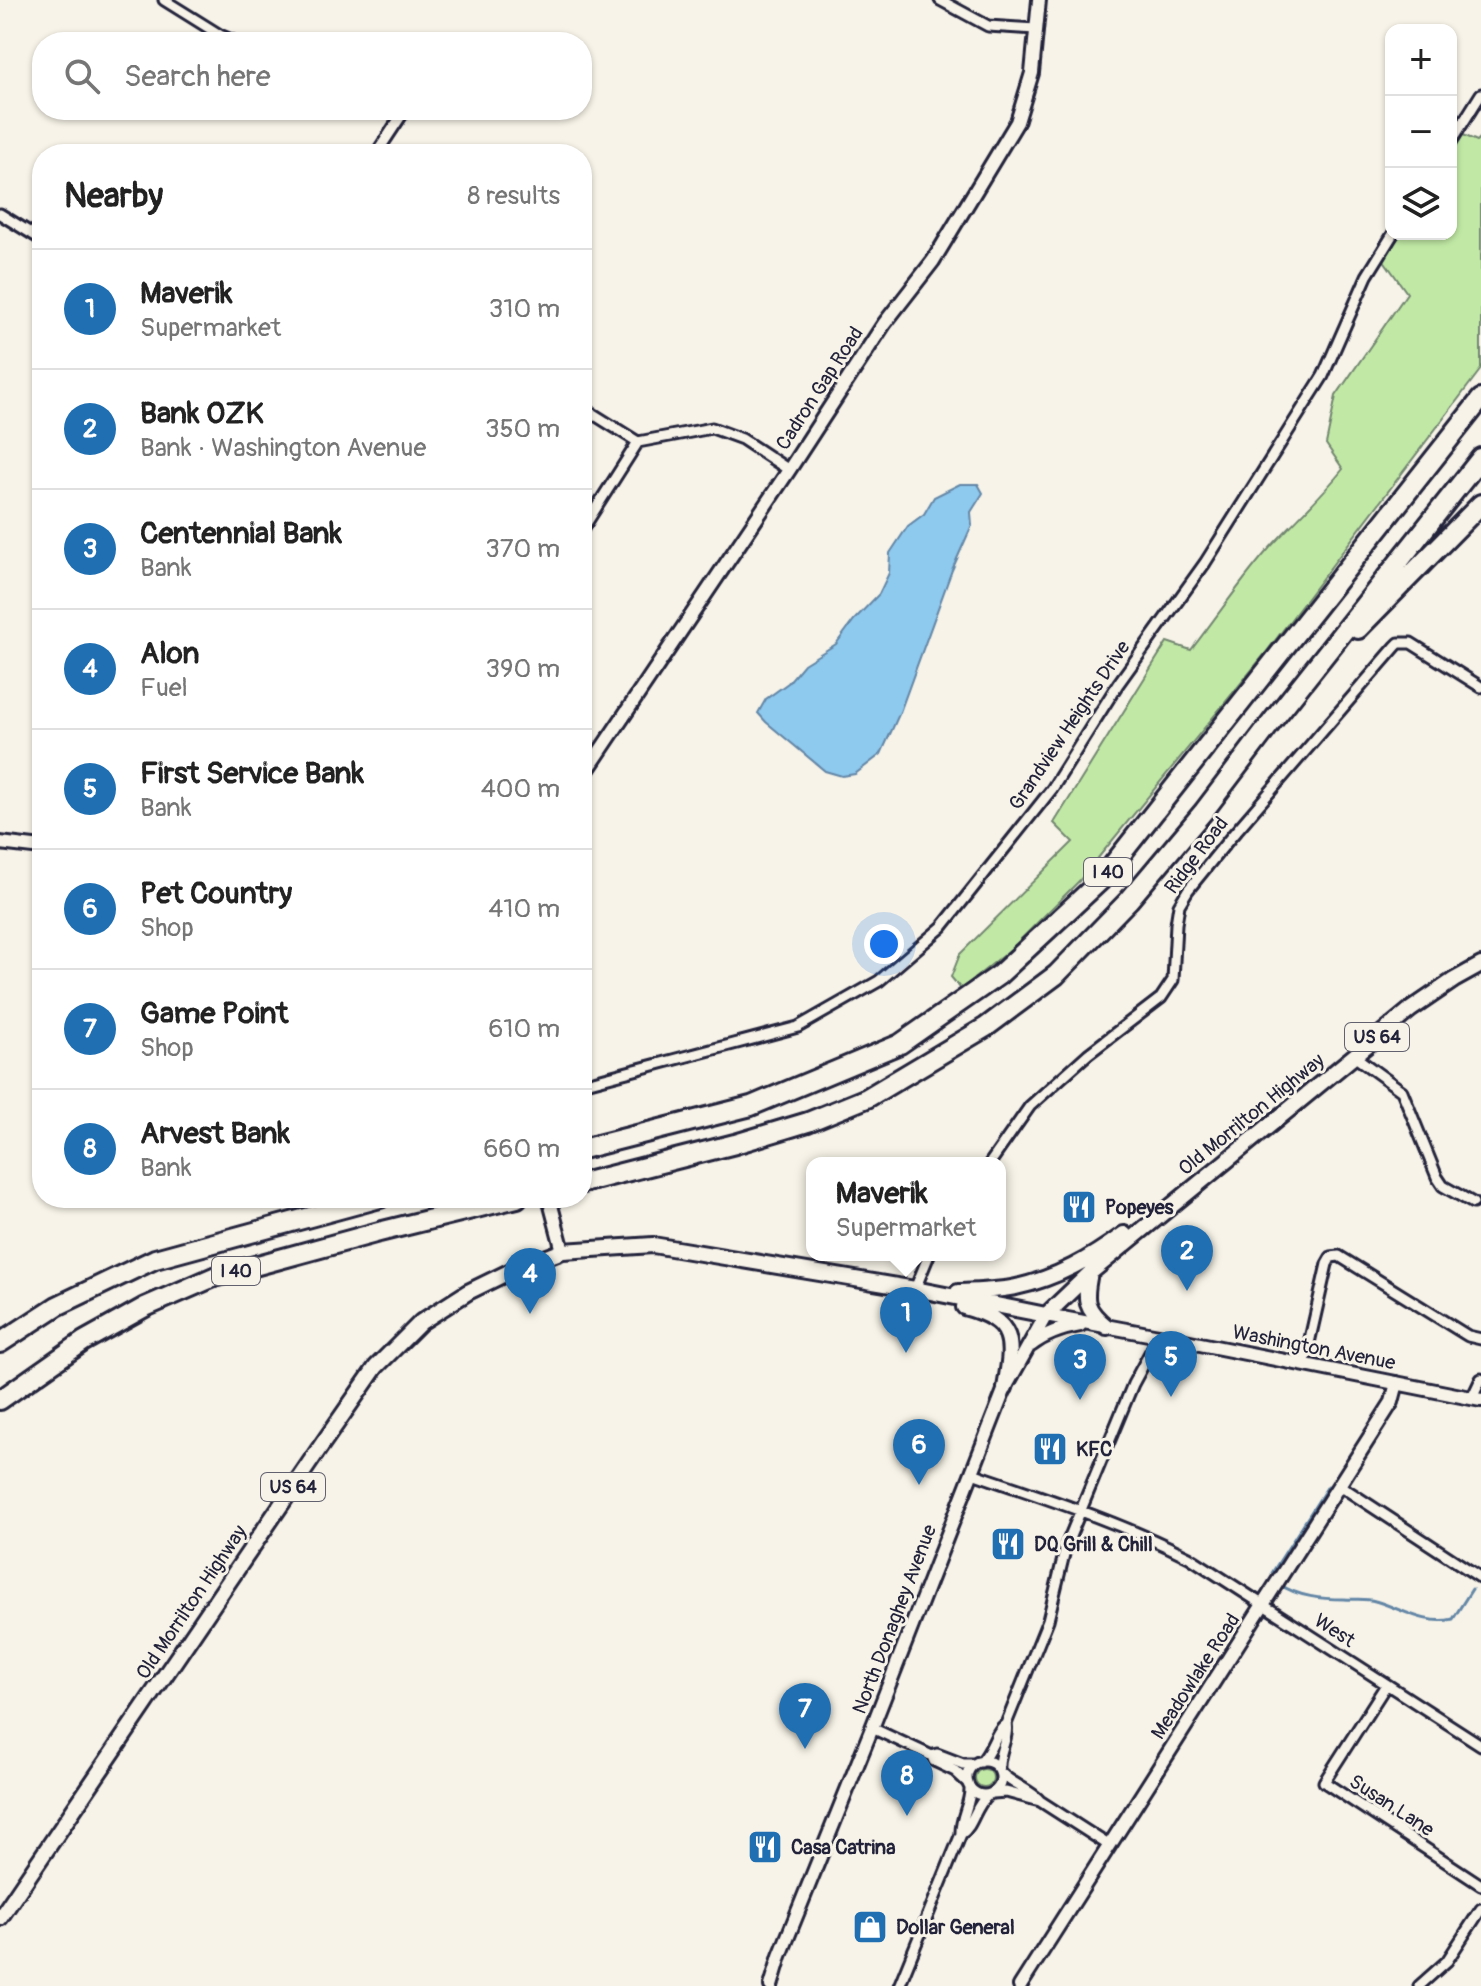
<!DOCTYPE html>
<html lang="en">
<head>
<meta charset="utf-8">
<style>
  body { margin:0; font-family:Pangolin,sans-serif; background:#f6f6f6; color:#222 }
  .controls { position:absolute; right:24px; top:24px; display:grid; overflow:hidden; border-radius:16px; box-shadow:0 2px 6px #0004 }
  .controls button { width:72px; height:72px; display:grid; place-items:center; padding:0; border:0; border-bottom:2px solid #e0e0e0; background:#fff; color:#222; font:40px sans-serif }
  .you { position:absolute; left:884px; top:944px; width:28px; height:28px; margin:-20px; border:6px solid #fff; border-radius:50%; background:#1a73e8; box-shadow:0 0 0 12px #1a73e833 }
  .badge { display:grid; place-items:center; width:52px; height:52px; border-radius:50%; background:#1f6fb2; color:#fff; font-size:26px; font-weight:700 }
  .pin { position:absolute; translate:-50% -66px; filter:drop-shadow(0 2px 4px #0008) }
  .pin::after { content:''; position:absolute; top:42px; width:28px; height:24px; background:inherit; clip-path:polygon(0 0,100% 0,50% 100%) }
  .popup { position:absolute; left:806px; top:1157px; width:200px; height:104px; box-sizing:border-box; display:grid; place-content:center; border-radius:16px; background:#fff; filter:drop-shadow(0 2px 6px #0005); font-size:26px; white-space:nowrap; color:#767676 }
  .popup b { font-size:30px; color:#222 }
  .popup::after { content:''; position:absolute; left:50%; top:100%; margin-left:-16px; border:16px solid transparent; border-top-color:#fff }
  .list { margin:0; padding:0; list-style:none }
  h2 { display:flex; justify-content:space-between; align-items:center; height:104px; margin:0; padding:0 32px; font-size:34px }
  h2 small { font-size:26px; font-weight:400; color:#767676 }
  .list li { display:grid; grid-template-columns:52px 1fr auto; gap:24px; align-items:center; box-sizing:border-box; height:120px; padding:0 32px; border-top:2px solid #e0e0e0 }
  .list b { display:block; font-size:30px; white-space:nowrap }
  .list p { margin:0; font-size:26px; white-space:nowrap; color:#767676 }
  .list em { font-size:26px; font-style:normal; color:#767676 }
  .icon { flex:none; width:44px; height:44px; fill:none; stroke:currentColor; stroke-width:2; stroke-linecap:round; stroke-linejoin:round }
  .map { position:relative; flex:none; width:1481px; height:1986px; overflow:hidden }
  .search { position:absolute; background:#fff; box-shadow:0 2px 6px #0004; left:32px; top:32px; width:560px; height:88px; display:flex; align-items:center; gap:20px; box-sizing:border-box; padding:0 28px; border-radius:32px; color:#767676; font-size:30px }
  .panel { position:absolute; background:#fff; box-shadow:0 2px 6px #0004; left:32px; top:144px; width:560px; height:1064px; border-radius:32px }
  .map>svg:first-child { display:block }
  .green { fill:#c1e9a5; stroke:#728670; stroke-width:2 }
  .water { fill:#8ec9ee; stroke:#6386a6; stroke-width:2 }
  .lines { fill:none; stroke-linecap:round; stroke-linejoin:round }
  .stream { stroke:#6386a6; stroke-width:3 }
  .minor-casing { stroke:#22223b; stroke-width:15 }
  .tertiary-casing { stroke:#22223b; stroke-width:18 }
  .primary-casing { stroke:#22223b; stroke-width:20 }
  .motorway-casing { stroke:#22223b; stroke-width:24 }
  .minor { stroke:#f7f3e8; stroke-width:9 }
  .tertiary { stroke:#f7f3e8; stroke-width:12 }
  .primary { stroke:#f7f3e8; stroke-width:14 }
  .motorway { stroke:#f7f3e8; stroke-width:18 }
  .labels { text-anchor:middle; stroke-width:6; stroke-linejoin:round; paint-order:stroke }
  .shield { fill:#f7f3e8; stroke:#62616f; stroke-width:2 }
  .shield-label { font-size:18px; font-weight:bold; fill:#22223b }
  .street-label { font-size:20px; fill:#22223b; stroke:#f7f3e8 }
  .poi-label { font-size:20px; font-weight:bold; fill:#22223b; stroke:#f7f3e8; text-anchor:start }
</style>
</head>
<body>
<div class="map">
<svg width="1481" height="1986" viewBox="0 0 1481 1986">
  <rect width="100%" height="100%" fill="#f7f3e8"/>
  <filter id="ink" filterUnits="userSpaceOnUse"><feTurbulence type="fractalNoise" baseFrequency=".0125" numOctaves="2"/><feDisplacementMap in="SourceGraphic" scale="16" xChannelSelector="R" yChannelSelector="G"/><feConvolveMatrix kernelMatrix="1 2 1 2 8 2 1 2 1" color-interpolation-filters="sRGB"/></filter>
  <g filter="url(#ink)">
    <path class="green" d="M1461 134 1477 141 1481 137V369L1264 655 1080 880 1011 949 961 989 951 977 960 954 1073 842 1054 823 1167 642 1191 650C1216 618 1240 582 1267 551 1292 523 1320 498 1343 469L1326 444 1336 396 1407 293 1383 259 1399 234H1451V150Z
      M975 1778a9 9 0 1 1 18 0a9 9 0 1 1-18 0Z"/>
    <path class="water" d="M960 484H978L983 493 971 512 972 525 952 570 900 712 881 754 855 774 842 776 825 771 766 722 758 713 766 699 788 683 804 664 836 644 854 620 879 594 889 573 890 553 908 526 924 514 934 497Z"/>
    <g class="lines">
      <path class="stream" d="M1275 1577 1272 1573 1328 1486
        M1279 1584C1298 1597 1322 1599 1344 1599 1355 1600 1366 1598 1375 1601 1400 1608 1426 1626 1453 1619L1472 1589"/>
      <g class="minor-casing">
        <path id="minor" d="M164 0 220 35 236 42
          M940 0 988 26 1036 29
          M1451 142 1481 94
          M376 154 405 110
          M0 214 42 240
          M582 407 638 442 712 428 742 439 789 470
          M582 530 638 442
          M1354 1056 1402 1091 1437 1177 1443 1186 1473 1203
          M582 1084 798 1027 879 981 942 927 1052 789 1118 684 1205 563 1323 376 1367 276 1393 234
          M990 1163 1030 1106 1088 1054 1161 998 1173 980 1176 924 1179 905 1188 890 1231 837 1396 646 1399 643H1411L1481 687
          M915 1289 929 1255
          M1304 1365 1327 1264 1331 1257 1339 1256 1468 1336 1481 1339
          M1472 1398 1481 1379
          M972 1473C1045 1498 1120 1522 1189 1557L1481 1745
          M1339 1485 1481 1578
          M1386 1685 1324 1782 1481 1885
          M872 1728 932 1756 934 1761 955 1771 968 1783
          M932 1756 937 1754 963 1764H974
          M967 1778a17 17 0 1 1 34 0a17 17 0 1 1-34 0Z
          M981 1762C993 1750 995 1731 1006 1724
          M999 1768C998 1753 1009 1737 1006 1724L1048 1620 1066 1546 1133 1384 1159 1336 1163 1337
          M1001 1773C1013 1785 1031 1790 1040 1801L1110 1846
          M993 1793 1006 1792 1040 1801
          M961 1834C974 1825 974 1807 988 1795
          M899 1986 961 1834C960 1817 971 1804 970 1787
          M1419 1986 1447 1961 1481 1909"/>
      </g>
      <g class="tertiary-casing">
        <path id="tertiary" d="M582 778 789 470 884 324 933 261 1017 122 1032 73 1039 0
          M0 843 42 848
          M549 1198 563 1251
          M1165 1337 1481 1400
          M1031 1345C1045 1334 1063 1328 1080 1325
          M771 1986 780 1956 872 1728 1005 1388 1046 1315 1159 1336
          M1020 1986 1392 1402 1397 1383"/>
      </g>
      <g class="primary-casing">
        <path id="primary" d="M1090 1273C1084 1301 1085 1309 1107 1327
          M958 1292C977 1291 997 1291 1016 1287 1057 1278 1090 1259 1124 1234
          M964 1307C1017 1321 1013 1342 1005 1388
          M0 1918 323 1443 376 1367 421 1322 468 1292 513 1270 563 1251 653 1245 915 1289 1046 1315 1090 1273 1410 1010 1454 980 1481 965"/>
      </g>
      <g class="motorway-casing">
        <path id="motorway" d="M1358 629 1481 504
          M582 1149 751 1106 900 1044 999 975 1100 881 1481 399
          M582 1183 735 1144 808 1122 867 1098 986 1027 1056 975 1129 900 1204 811 1274 719 1481 458
          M0 1343 57 1306 155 1259 380 1198
          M0 1400 84 1341 145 1307 214 1277 379 1232 517 1198"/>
      </g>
      <use href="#minor" class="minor"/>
      <use href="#tertiary" class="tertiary"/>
      <use href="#primary" class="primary"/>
      <use href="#motorway" class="motorway"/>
    </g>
  </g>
  <defs>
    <g id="restaurant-square" transform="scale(1.8)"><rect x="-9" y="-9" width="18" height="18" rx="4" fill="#1f6fb2" stroke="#f7f3e8"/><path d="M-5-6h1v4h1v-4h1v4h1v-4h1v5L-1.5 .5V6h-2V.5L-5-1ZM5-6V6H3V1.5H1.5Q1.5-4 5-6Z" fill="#fff"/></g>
    <g id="shop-square" transform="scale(1.8)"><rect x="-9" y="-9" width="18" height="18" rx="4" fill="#1f6fb2" stroke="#f7f3e8"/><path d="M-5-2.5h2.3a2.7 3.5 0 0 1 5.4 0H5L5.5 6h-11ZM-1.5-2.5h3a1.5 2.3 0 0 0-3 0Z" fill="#fff"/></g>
  </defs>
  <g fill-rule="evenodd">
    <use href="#restaurant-square" x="1079" y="1207"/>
    <use href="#restaurant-square" x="1050" y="1449"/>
    <use href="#restaurant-square" x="1008" y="1544"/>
    <use href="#restaurant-square" x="765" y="1847"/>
    <use href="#shop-square" x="870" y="1927"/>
  </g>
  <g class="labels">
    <g class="shield">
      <rect x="1084" y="858" width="48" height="28" rx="6"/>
      <rect x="1345" y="1023" width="64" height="28" rx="6"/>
      <rect x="212" y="1257" width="48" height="28" rx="6"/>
      <rect x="261" y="1473" width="64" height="28" rx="6"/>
    </g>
    <g class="shield-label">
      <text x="1108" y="878">I 40</text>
      <text x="1377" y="1043">US 64</text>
      <text x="236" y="1277">I 40</text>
      <text x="293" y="1493">US 64</text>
    </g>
    <g class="street-label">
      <text transform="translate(819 388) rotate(-57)" y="7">Cadron Gap Road</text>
      <text transform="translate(1069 725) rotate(-56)" y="7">Grandview Heights Drive</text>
      <text transform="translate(1196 855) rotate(-53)" y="7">Ridge Road</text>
      <text transform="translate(1251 1114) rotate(-39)" y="7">Old Morrilton Highway</text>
      <text transform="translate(1314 1347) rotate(11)" y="7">Washington Avenue</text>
      <text transform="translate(191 1602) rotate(-56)" y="7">Old Morrilton Highway</text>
      <text transform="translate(894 1619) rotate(-69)" y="7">North Donaghey Avenue</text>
      <text transform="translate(1335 1630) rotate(33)" y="7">West</text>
      <text transform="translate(1195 1676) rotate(-57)" y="7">Meadowlake Road</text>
      <text transform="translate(1392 1805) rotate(33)" y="7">Susan Lane</text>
    </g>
    <g class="poi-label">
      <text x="1105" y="1214">Popeyes</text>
      <text x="1076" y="1456">KFC</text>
      <text x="1034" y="1551">DQ Grill &amp; Chill</text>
      <text x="791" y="1854">Casa Catrina</text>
      <text x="896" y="1934">Dollar General</text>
    </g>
  </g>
</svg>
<div class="controls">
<button>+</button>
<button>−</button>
<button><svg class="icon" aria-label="layers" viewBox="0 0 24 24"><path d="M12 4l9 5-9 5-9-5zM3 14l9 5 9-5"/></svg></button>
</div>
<div class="you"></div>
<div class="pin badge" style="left:906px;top:1353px">1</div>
<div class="popup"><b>Maverik</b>Supermarket</div>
<div class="pin badge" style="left:1187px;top:1291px">2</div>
<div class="pin badge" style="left:1080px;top:1400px">3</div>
<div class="pin badge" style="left:530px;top:1314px">4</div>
<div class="pin badge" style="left:1171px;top:1397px">5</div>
<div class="pin badge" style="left:919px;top:1485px">6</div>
<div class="pin badge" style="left:805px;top:1749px">7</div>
<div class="pin badge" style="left:907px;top:1816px">8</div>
<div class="search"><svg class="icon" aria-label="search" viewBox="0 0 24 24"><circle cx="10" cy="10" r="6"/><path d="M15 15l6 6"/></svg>Search here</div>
<section class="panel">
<h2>Nearby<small>8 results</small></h2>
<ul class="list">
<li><span class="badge">1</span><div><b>Maverik</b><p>Supermarket</p></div><em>310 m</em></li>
<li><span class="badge">2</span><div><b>Bank OZK</b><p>Bank · Washington Avenue</p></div><em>350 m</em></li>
<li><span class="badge">3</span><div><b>Centennial Bank</b><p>Bank</p></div><em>370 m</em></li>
<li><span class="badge">4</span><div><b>Alon</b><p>Fuel</p></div><em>390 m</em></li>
<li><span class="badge">5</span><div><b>First Service Bank</b><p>Bank</p></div><em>400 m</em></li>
<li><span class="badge">6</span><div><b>Pet Country</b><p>Shop</p></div><em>410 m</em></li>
<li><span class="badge">7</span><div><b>Game Point</b><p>Shop</p></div><em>610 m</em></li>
<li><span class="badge">8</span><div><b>Arvest Bank</b><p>Bank</p></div><em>660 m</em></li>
</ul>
</section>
</div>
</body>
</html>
